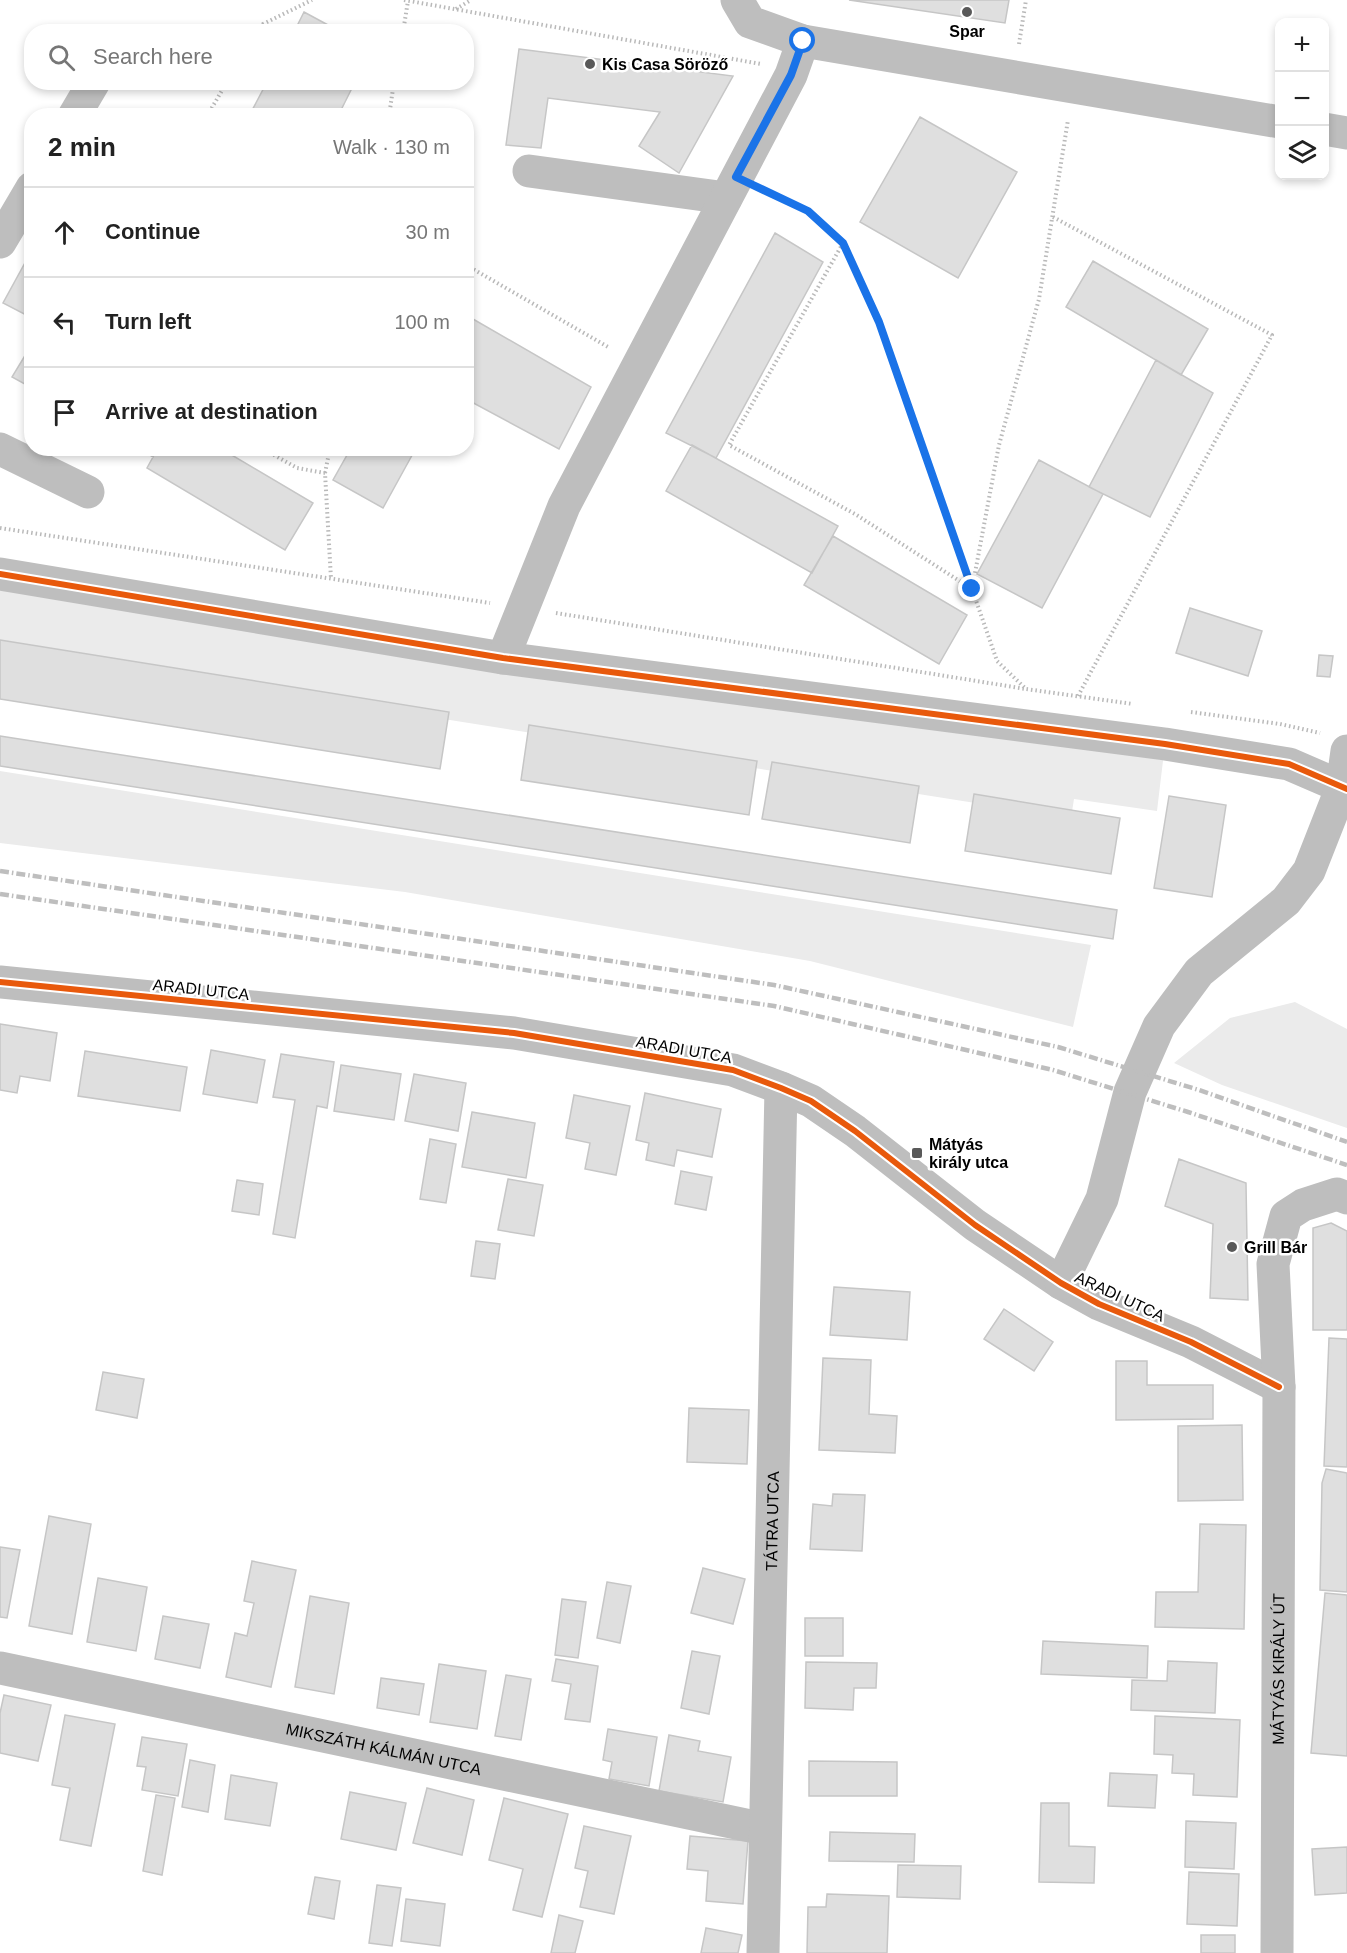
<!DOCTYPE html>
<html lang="en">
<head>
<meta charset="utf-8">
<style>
  body { margin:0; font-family:Arial,sans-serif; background:#f6f6f6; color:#222 }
  .controls { position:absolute; right:18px; top:18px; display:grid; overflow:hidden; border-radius:12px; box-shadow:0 3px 9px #0003 }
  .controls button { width:54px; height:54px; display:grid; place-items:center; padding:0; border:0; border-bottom:2px solid #e0e0e0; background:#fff; color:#222; font:30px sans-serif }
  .stop { position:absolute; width:18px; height:18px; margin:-14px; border:4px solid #1a73e8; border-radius:50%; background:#fff }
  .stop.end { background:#1a73e8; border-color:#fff; box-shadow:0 2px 6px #0008 }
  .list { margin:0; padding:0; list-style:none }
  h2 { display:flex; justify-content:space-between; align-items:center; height:78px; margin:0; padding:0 24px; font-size:26px }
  h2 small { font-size:20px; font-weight:400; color:#767676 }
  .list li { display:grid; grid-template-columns:39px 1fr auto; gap:18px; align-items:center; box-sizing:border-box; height:90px; padding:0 24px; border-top:2px solid #e0e0e0 }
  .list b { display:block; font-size:22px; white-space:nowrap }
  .list em { font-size:20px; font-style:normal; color:#767676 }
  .icon { flex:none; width:33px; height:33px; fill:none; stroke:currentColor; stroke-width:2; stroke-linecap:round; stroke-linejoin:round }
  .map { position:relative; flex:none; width:1347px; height:1953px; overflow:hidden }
  .search { position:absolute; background:#fff; box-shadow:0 3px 9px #0003; left:24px; top:24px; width:450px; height:66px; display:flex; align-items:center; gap:15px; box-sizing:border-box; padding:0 21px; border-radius:24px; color:#767676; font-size:22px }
  .panel { position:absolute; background:#fff; box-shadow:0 3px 9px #0003; left:24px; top:108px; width:450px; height:348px; border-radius:24px }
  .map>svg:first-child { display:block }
  .green { fill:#ebebeb }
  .building { fill:#dfdfdf; stroke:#c6c6c6; stroke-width:1.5 }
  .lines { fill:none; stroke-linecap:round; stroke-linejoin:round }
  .path { stroke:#b9b9b9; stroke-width:4; stroke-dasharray:1.5 3; stroke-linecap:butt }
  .minor { stroke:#bebebe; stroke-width:33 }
  .rail { stroke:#bebebe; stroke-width:4.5; stroke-dasharray:9 3 1.5 3; stroke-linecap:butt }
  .cycleway-casing { stroke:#fff; stroke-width:10 }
  .cycleway { stroke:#e8590c; stroke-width:6 }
  .route { stroke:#1a73e8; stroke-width:8 }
  .poi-dot { fill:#595959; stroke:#fff; stroke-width:2 }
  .labels { text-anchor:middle; stroke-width:5; stroke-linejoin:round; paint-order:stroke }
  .poi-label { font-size:16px; font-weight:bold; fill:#000; stroke:#fff; text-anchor:start }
  .street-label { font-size:16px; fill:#000; stroke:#fff }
</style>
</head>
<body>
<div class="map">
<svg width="1347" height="1953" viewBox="0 0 1347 1953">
  <rect width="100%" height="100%" fill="#fff"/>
  <path class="green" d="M0 568 1165 744 1157 811 1074 799 1071 818 0 649Z
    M0 771 1091 945 1073 1027 810 961 405 892 0 843Z
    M1295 1002 1347 1029V1128L1222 1085 1174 1063 1230 1018Z"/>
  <path class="building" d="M849 0H1009L1005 23Z
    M304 12 341 32H294Z
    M519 49 733 76 679 173 639 146 660 112 548 98 541 148 506 145Z
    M267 82H355L338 116H249Z
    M920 117 1017 172 958 278 860 222Z
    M775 233 823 262 716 458 666 433Z
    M32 250V318L3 303Z
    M1093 261 1208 329 1181 375 1066 307Z
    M466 315 591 387 559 449 466 399Z
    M32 344V388L12 377Z
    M1156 360 1213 393 1150 517 1089 487Z
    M692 445 838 526 812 573 666 491Z
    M138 448H158L153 457Z
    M158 448H220L313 503 285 550 147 468Z
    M351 448H416L383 508 333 480Z
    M1039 460 1103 494 1042 608 977 574Z
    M833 536 967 615 939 664 804 585Z
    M1190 608 1262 631 1248 676 1176 653Z
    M0 640 449 712 440 769 0 699Z
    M1319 655 1333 656 1330 677 1317 676Z
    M529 725 757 761 749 815 521 780Z
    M0 736 1117 910 1113 939 0 766Z
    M772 762 919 786 910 843 762 819Z
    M974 794 1120 818 1111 874 965 851Z
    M1169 796 1226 805 1212 897 1154 888Z
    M0 1024 57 1033 50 1081 20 1076 17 1093 0 1090Z
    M211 1050 265 1060 257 1103 203 1094Z
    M85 1051 187 1067 180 1111 78 1096Z
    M281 1054 334 1062 327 1108 317 1106 295 1238 273 1234 295 1100 273 1097Z
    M341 1065 401 1074 394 1120 334 1111Z
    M414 1074 466 1083 458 1131 405 1121Z
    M645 1093 721 1109 712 1157 677 1150 674 1166 646 1160 649 1143 636 1140Z
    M574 1095 630 1106 616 1175 585 1169 590 1143 566 1138Z
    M472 1112 535 1123 526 1178 462 1167Z
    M430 1139 456 1144 446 1203 420 1199Z
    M1179 1159 1246 1183 1248 1300 1210 1298 1213 1224 1165 1206Z
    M681 1171 712 1177 706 1210 675 1204Z
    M508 1179 543 1185 534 1236 498 1230Z
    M237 1180 263 1184 259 1215 232 1211Z
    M1331 1223 1347 1231V1330H1313V1228Z
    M476 1241 500 1244 495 1279 471 1276Z
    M834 1287 910 1292 907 1340 830 1335Z
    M1004 1309 1053 1342 1034 1371 984 1339Z
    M1329 1338 1347 1339V1467L1324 1466Z
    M823 1358 871 1360 869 1414 897 1416 895 1453 819 1450Z
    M1116 1361H1147V1385H1213V1419L1116 1420Z
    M103 1372 144 1379 137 1418 96 1410Z
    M689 1408 749 1410 747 1464 687 1462Z
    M1242 1425 1243 1500 1178 1501V1426Z
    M1326 1469 1347 1473V1592L1320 1590 1322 1483Z
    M833 1494 865 1495 862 1551 810 1549 813 1504 832 1506Z
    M49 1516 91 1524 72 1634 29 1626Z
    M1200 1524 1246 1525 1244 1629 1155 1627 1156 1592H1198Z
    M0 1547 20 1550 7 1618 0 1617Z
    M252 1561 296 1570 271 1687 226 1677 235 1633 247 1636 254 1603 244 1601Z
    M703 1568 745 1579 733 1624 691 1613Z
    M98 1578 147 1587 136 1651 87 1642Z
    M607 1582 631 1586 620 1643 597 1638Z
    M1325 1593 1347 1595V1756L1311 1753Z
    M310 1596 349 1603 334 1694 295 1687Z
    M562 1599 586 1602 578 1658 555 1655Z
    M163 1616 209 1624 200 1668 155 1659Z
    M805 1618H843V1656H805Z
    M1043 1641 1148 1646 1147 1678 1041 1674Z
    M692 1651 720 1656 709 1714 681 1708Z
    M556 1659 598 1666 590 1722 565 1719 571 1684 552 1681Z
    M1168 1661 1217 1663 1215 1713 1131 1710 1132 1680 1167 1681Z
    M806 1662 877 1663 876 1688H854L853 1710 805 1708Z
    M439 1664 486 1671 477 1729 430 1722Z
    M506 1675 531 1679 521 1740 495 1736Z
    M381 1678 424 1684 419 1715 377 1708Z
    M4 1695 51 1705 38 1761 0 1753V1713Z
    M65 1715 115 1724 91 1846 60 1840 70 1788 52 1785Z
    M1155 1716 1240 1720 1237 1797 1193 1795 1194 1774 1172 1773 1173 1755 1154 1754Z
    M608 1729 657 1737 649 1786 609 1779 612 1762 603 1760Z
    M669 1735 700 1741 698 1751 731 1757 723 1802 659 1791Z
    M142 1737 187 1744 178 1796 142 1790 146 1767 137 1766Z
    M190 1760 215 1765 208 1812 182 1807Z
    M809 1761 897 1762V1796H809Z
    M1110 1773 1157 1775 1155 1808 1108 1806Z
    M231 1775 277 1783 270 1826 225 1819Z
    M427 1788 474 1800 462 1855 413 1843Z
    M350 1792 406 1803 396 1850 341 1839Z
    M156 1795 175 1798 162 1875 143 1871Z
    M504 1798 568 1814 542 1917 513 1910 523 1869 489 1860Z
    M1041 1803H1069V1846L1095 1847 1094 1883 1039 1882Z
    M1186 1821 1236 1823 1234 1869 1185 1867Z
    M584 1826 631 1836 614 1914 580 1907 588 1871 575 1868Z
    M830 1832 915 1834 914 1862 829 1861Z
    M690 1836 748 1841 743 1904 706 1901 708 1871 687 1869Z
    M1347 1847V1893L1315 1895 1312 1849Z
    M898 1865 961 1866 960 1899 897 1897Z
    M1189 1872 1239 1874 1237 1926 1187 1924Z
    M315 1877 340 1881 334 1919 308 1914Z
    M377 1885 401 1888 392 1946 369 1943Z
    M827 1894 889 1896 887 1953H807L808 1907H826Z
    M406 1899 445 1904 440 1946 401 1941Z
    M559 1915 583 1921 575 1953H551Z
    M706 1928 742 1935 738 1953H701Z
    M1201 1935H1235V1953H1201Z"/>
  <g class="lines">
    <path class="path" d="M404 0 761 64
      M456 9 471 0
      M258 32 263 24 312 0
      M403 32 408 1
      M1019 44 1026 0
      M207 116 227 82
      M389 116 394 82
      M766 191 808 211 843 243 879 322 997 661 1026 689 1133 704
      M1053 217 1272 335 1078 696
      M843 243 729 445 855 514 972 589 999 445 1039 299 1068 120
      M466 265 610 348
      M262 448 297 468 325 473 331 579
      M325 473 330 448
      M0 528 490 603
      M556 613 1026 689
      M1191 712 1280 724 1320 733"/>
    <g class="minor">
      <path d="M737 0 750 22 803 41 1280 122"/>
      <path d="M74 116 94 82"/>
      <path d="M1324 129 1347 133"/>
      <path d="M529 171 726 198"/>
      <path d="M0 242 32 188"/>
      <path d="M0 449 88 492"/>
      <path d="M0 574 503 658 1165 744 1289 764 1347 789"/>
      <path d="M503 658 564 506 791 75 803 41"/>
      <path d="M0 982 514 1033 733 1070 781 1088 811 1101 855 1131 975 1225 1061 1283 1099 1304 1191 1342 1279 1387"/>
      <path d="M1061 1283 1102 1199 1130 1092 1159 1026 1199 972 1286 901 1309 871 1342 787 1347 751"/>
      <path id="s1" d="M0 1668 765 1829"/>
      <path id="s2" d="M763 1953 781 1088"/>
      <path id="s3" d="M1277 1953 1279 1387 1273 1264 1286 1216 1303 1205 1337 1194 1347 1198"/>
    </g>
    <path class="rail" d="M0 871 774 985 1058 1047 1199 1090 1347 1142
      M0 894 774 1006 1053 1070 1188 1112 1347 1165"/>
    <g class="cycleway-casing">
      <path id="cycleway" d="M0 574 503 658 1165 744 1289 764 1347 789
        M0 982 514 1033 733 1070 781 1088 811 1101 855 1131 975 1225 1061 1283 1099 1304 1191 1342 1279 1387"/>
    </g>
    <use href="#cycleway" class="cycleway"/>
  </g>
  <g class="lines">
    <path class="route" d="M803 41 791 75 736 177 808 211 843 243 879 322 972 589"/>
  </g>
  <g class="poi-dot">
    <circle cx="967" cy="12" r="6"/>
    <circle cx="590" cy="64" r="6"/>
    <rect x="911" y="1147" width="12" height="12" rx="3"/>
    <circle cx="1232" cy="1247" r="6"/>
  </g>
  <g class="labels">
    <g class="poi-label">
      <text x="967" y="37" text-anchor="middle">Spar</text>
      <text x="602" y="70">Kis Casa Söröző</text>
      <text x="929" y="1150">Mátyás<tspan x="929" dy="18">király utca</tspan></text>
      <text x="1244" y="1253">Grill Bár</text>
    </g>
    <g class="street-label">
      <text transform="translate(201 989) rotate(6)" y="6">ARADI UTCA</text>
      <text transform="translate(684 1049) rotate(10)" y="6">ARADI UTCA</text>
      <text transform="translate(1120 1296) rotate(25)" y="6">ARADI UTCA</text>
      <text dy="6" stroke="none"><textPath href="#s2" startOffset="432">TÁTRA UTCA</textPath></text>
      <text dy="6" stroke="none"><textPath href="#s3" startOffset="284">MÁTYÁS KIRÁLY ÚT</textPath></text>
      <text dy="6" stroke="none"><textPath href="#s1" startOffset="392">MIKSZÁTH KÁLMÁN UTCA</textPath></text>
    </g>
  </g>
</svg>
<div class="controls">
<button>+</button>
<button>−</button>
<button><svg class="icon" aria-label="layers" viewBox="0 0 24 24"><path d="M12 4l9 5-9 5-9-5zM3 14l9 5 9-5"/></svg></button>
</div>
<div class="stop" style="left:803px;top:41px"></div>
<div class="stop end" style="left:972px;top:589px"></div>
<div class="search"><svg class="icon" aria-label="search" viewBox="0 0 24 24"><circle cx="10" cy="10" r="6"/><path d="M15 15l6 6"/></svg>Search here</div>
<section class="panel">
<h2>2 min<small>Walk · 130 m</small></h2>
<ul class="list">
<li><svg class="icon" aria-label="ahead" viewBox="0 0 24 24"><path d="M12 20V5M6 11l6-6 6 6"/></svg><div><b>Continue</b></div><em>30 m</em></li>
<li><svg class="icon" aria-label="left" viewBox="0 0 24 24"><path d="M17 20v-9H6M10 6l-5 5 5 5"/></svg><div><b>Turn left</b></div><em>100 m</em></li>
<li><svg class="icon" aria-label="arrive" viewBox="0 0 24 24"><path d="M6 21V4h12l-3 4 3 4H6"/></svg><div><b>Arrive at destination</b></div></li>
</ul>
</section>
</div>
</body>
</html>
